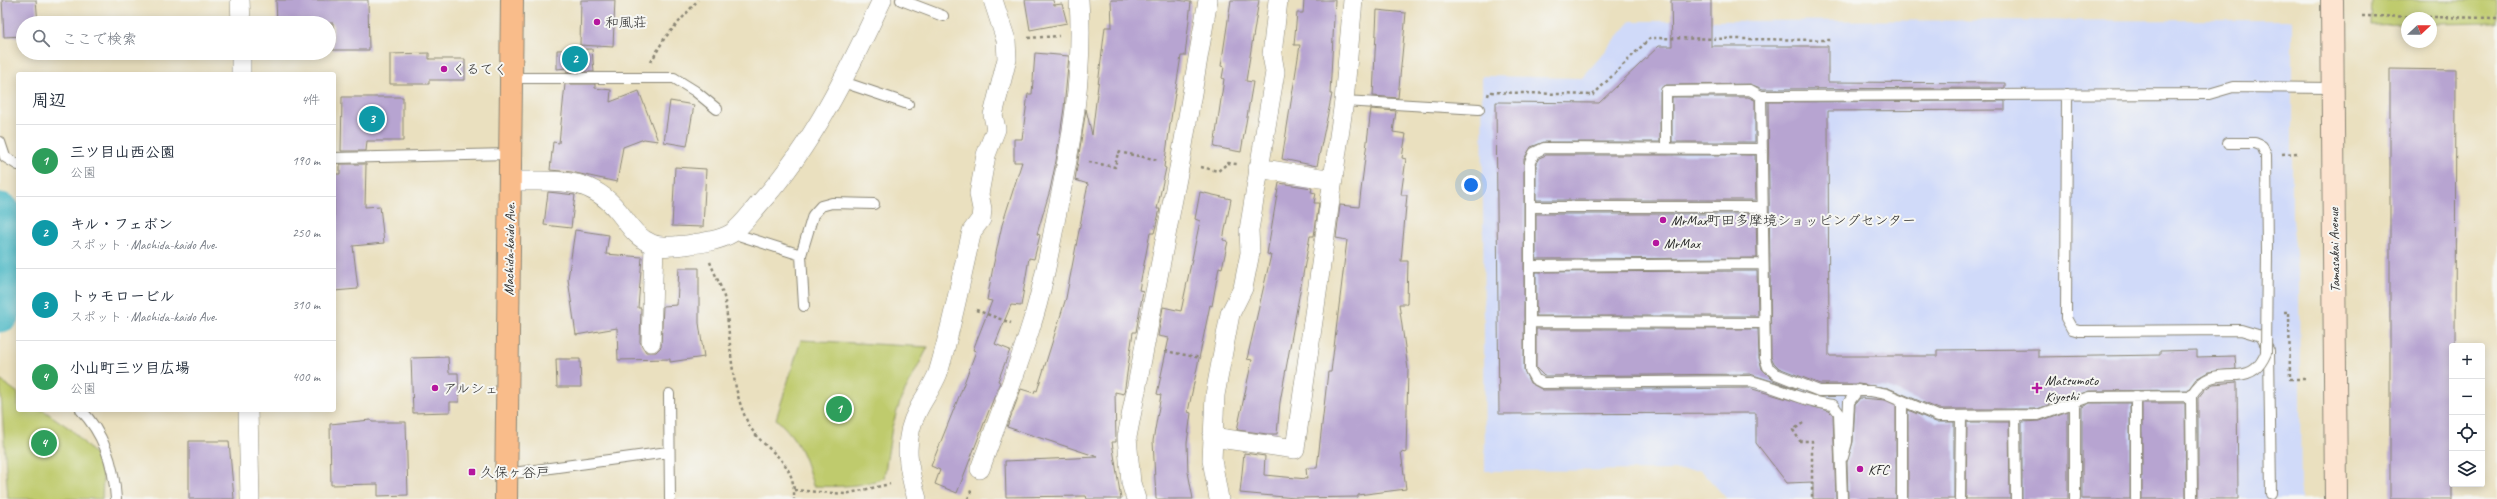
<!DOCTYPE html>
<html lang="ja">
<head>
<meta charset="utf-8">
<style>
  body { margin:0; font-family:Caveat,"Klee One",sans-serif; background:#f6f6f7; color:#1f2937 }
  .controls { position:absolute; right:12px; bottom:12px; display:grid; overflow:hidden; border-radius:4px; box-shadow:0 2px 10px #0003 }
  .controls button { width:36px; height:36px; display:grid; place-items:center; padding:0; border:0; border-bottom:1px solid #e0e1e3; background:#fff; color:#1f2937; font:20px sans-serif }
  .compass { position:absolute; left:2401px; top:12px; width:36px; height:36px; border-radius:50%; background:#fff; box-shadow:0 2px 10px #0003; rotate:68deg }
  .you { position:absolute; left:1471px; top:185px; width:14px; height:14px; margin:-10px; border:3px solid #fff; border-radius:50%; background:#1a73e8; box-shadow:0 0 0 6px #1a73e833 }
  .badge { display:grid; place-items:center; width:26px; height:26px; border-radius:50%; background:#b5179e; color:#fff; font-size:13px; font-weight:700 }
  .pin { position:absolute; translate:-50% -50%; border:2px solid #fff; box-shadow:0 1px 4px #0006 }
  .list { margin:0; padding:0; list-style:none }
  h2 { display:flex; justify-content:space-between; align-items:center; height:52px; margin:0; padding:0 16px; font-size:17px }
  h2 small { font-size:13px; font-weight:400; color:#747a83 }
  .list li { display:grid; grid-template-columns:26px 1fr auto; gap:12px; align-items:center; box-sizing:border-box; height:72px; padding:0 16px; border-top:1px solid #e0e1e3 }
  .list b { display:block; font-size:15px; white-space:nowrap }
  .list p { margin:0; font-size:13px; white-space:nowrap; color:#747a83 }
  .list em { font-size:13px; font-style:normal; color:#747a83 }
  .icon { flex:none; width:22px; height:22px; fill:none; stroke:currentColor; stroke-width:2; stroke-linecap:round; stroke-linejoin:round }
  .map { position:relative; flex:none; width:2497px; height:499px; overflow:hidden }
  .search { position:absolute; background:#fff; box-shadow:0 2px 10px #0003; left:16px; top:16px; width:320px; height:44px; display:flex; align-items:center; gap:10px; box-sizing:border-box; padding:0 14px; border-radius:22px; color:#747a83; font-size:15px }
  .panel { position:absolute; background:#fff; box-shadow:0 2px 10px #0003; left:16px; top:72px; width:320px; height:340px; border-radius:4px }
  .map>svg:first-child { display:block }
  .built { fill:#d0daf9 }
  .green { fill:#bfcb6d; stroke:#757b4c }
  .lines { fill:none; stroke-linecap:round; stroke-linejoin:round }
  .river { stroke:#4ab7c4; stroke-width:43 }
  .building { fill:#b7a4d1 }
  .lane-casing { stroke:#8a8675; stroke-width:12 }
  .street-casing { stroke:#8a8675; stroke-width:20 }
  .secondary-casing { stroke:#8a8675; stroke-width:24 }
  .primary-casing { stroke:#8a8675; stroke-width:24 }
  .path { stroke:#8a8675; stroke-width:2.5; stroke-dasharray:3 3; stroke-linecap:butt }
  .lane { stroke:#fff; stroke-width:10 }
  .street { stroke:#fff; stroke-width:19 }
  .secondary { stroke:#fde4d0; stroke-width:22 }
  .primary { stroke:#f9bc8a; stroke-width:22 }
  .lane-bridge-casing { stroke:#8a8675; stroke-width:12; stroke-linecap:butt }
  .lane-bridge { stroke:#fff; stroke-width:10 }
  .poi-dot { fill:#b5179e; stroke:#f6f6f2; stroke-width:1.5 }
  .labels { text-anchor:middle; stroke-width:4; stroke-linejoin:round; paint-order:stroke }
  .poi-label { font-size:14px; fill:#2b2b2b; stroke:#f6f6f2; text-anchor:start }
  .street-label { font-size:14px; fill:#2b2b2b; stroke:#f6f6f2 }
</style>
</head>
<body>
<div class="map">
<svg width="2497" height="499" viewBox="0 0 2497 499">
  <rect width="100%" height="100%" fill="#f6f6f2"/>
  <filter id="ink" filterUnits="userSpaceOnUse"><feTurbulence type="fractalNoise" baseFrequency=".025" numOctaves="2"/><feDisplacementMap in="SourceGraphic" scale="8" xChannelSelector="R" yChannelSelector="G"/><feConvolveMatrix kernelMatrix="1 2 1 2 8 2 1 2 1" color-interpolation-filters="sRGB"/></filter>
  <filter id="wash" filterUnits="userSpaceOnUse"><feTurbulence type="fractalNoise" baseFrequency=".012" numOctaves="4" result="noise"/><feDisplacementMap in="SourceGraphic" scale="16" xChannelSelector="R" yChannelSelector="G"/><feGaussianBlur stdDeviation="0.9" result="paint"/><feColorMatrix in="noise" values="0 0 0 0 0 0 0 0 0 0 0 0 0 0 0 0 0 1.4 0 .05"/><feComposite in="paint" operator="in"/></filter>
  <g filter="url(#wash)">
    <rect width="100%" height="100%" fill="#eae0bf"/>
    <path class="built" d="M2292 20V219L2299 279 2301 499H1727L1701 470 1485 471 1482 76 1582 78 1631 21Z"/>
    <path class="green" d="M2372 0H2497V23L2431 24V18H2407V24L2371 25Z
      M801 340 928 347 901 399 892 427 884 478C860 487 839 487 813 486 805 456 799 440 776 419Z
      M0 380 18 393V410H43L72 430 95 455 103 477 102 499H8Z"/>
    <g class="lines">
      <path class="river" d="M0 214 10 246 9 279 0 311"/>
    </g>
    <g id="blocks">
      <path class="building" d="M2 0H36L38 23H23V36L4 37Z
        M276 0H368L369 50H333V23H277Z
        M581 0H615L613 47 580 45Z
        M1025 0H1053L1054 5 1062 4 1067 23 1030 30Z
        M1111 0H1178L1191 2 1185 56H1181L1170 125 1164 167 1166 168 1157 209H1160L1154 233H1150L1139 290 1143 291 1136 332H1133L1124 394 1115 392 1116 442H1112L1121 499H1087L1086 496 1006 497 1005 461 1098 457 1007 427 1021 389 1034 393 1035 390 1037 391 1066 298 1088 184 1075 180 1086 109 1092 135 1105 27H1112Z
        M1231 0H1259L1246 81 1253 82 1241 152 1214 147 1224 79 1222 78 1224 67 1221 66Z
        M1304 0H1335L1330 94H1332L1317 166 1282 159 1300 45H1294L1297 13H1303Z
        M1671 0H1711V46H1828V82L2005 83V88L1763 89 1750 84 1666 85 1660 91V142H1544L1531 147 1524 159V370L1530 383 1543 390 1749 388 1829 411 1833 415 1836 499H1813V482L1787 483 1756 443V413L1499 414 1496 102 1599 103 1659 46H1672Z
        M1377 10 1406 13 1398 98 1373 96Z
        M592 49 594 72H567V68L557 69V50Z
        M429 53V59H465V80H429V84H390V54Z
        M1035 53 1069 56 1064 108 1056 161 1050 190 1037 234 1040 235 1034 259 1029 258 1021 306 1011 305 995 344 1010 350 998 381 1000 382 957 493 935 484 940 470 931 466 960 394 976 351 973 350 992 301 987 300 993 267 1002 225 1022 162H1014V139H1022L1028 94H1032Z
        M2390 69 2456 70 2455 346H2452V499H2390Z
        M565 84H595V88L611 90 610 102 639 91 658 141 644 139 623 147 617 182 571 172 550 170 553 142 559 143Z
        M342 97H403V141H367L366 151H341Z
        M1672 97H1748L1755 100V142H1672Z
        M670 101 694 105 687 146 664 142Z
        M2005 101V110L1828 111 1829 356H1937V350L2038 349V357L2160 355V351L2197 350V357L2235 356 2236 369 2208 372 2196 379 2188 390 2089 391 2037 409H1939L1888 388 1858 384H1820L1779 368 1774 363 1771 357 1768 102Z
        M1371 109 1396 111 1393 132 1406 134 1402 158 1406 159 1401 195H1407L1401 261H1408L1407 304H1399L1408 369 1406 453 1401 452 1406 489 1358 495V497L1295 498 1240 493 1244 453 1265 456 1264 475 1307 479 1306 468H1317L1328 372H1331L1347 240 1336 238 1340 205 1359 207Z
        M1546 155H1755L1756 200H1536V163L1539 158Z
        M340 164H366L365 207 380 206 384 243 353 246 358 289 334 291V174H340Z
        M675 167 706 169 703 227 672 226Z
        M1279 183 1312 188 1311 192 1316 193 1314 203H1319L1314 236H1310L1280 402 1277 434H1267L1237 430 1252 360 1247 359 1271 255 1267 254Z
        M548 192 575 195 571 228 544 225Z
        M1200 192 1231 199 1223 240 1228 241 1222 268 1219 267 1212 306 1210 305 1188 412 1191 413 1187 443 1188 472 1193 499H1156L1153 441 1161 395 1157 394 1169 338 1158 336 1163 307 1181 311 1200 221 1195 219Z
        M1536 214H1756L1757 258 1536 259Z
        M575 230 609 235 606 254 642 257 638 308H641L640 342 646 352H656L661 347 663 306 677 305 679 268H699V323L704 357 670 362V359L618 360 617 328 576 335 568 279Z
        M1757 271 1758 316H1536V272Z
        M1536 329H1758L1759 358 1762 369 1773 380 1797 389 1750 374 1544 376 1536 368Z
        M448 357 449 373H458L459 402H450V412L413 413 411 358Z
        M556 359H580L581 387H557Z
        M2237 382 2238 499H2198V398L2205 389 2213 384Z
        M1860 398 1885 400 1896 405V499H1848L1847 462 1853 442 1855 404Z
        M2090 403H2130V499H2082V407Z
        M2142 403H2185L2186 499H2142Z
        M1908 410 1936 422H1954V499H1908Z
        M2068 411V499H2022V422L2040 421Z
        M371 420 372 422H406L408 495 378 496V484L331 485 330 424Z
        M1967 422H2009L2010 499H1966Z
        M189 441H229L234 499H189Z"/>
    </g>
  </g>
  <g filter="url(#ink)">
    <use href="#blocks" fill-opacity="0" stroke="#8a8675" stroke-width="1"/>
    <g class="lines">
      <g class="lane-casing">
        <path id="lane" d="M901 0 943 16
          M511 78H674L695 91 717 109
          M843 82 908 104
          M2067 94 2066 318 2072 329 2079 331 2241 330 2261 336 2269 351 2271 494
          M1761 96 2209 94 2233 87 2332 88
          M1344 101 1479 109
          M0 142 5 157 18 165
          M2228 143H2255L2262 146 2266 155 2267 253
          M1666 149V91L1750 90 1761 96 1765 358 1768 367 1776 374 1819 391H1871L1887 394 1938 416 2038 415 2089 397 2191 396 2192 499
          M1762 149 1544 148 1534 153 1530 162V370L1535 379 1543 383 1750 381C1778 387 1804 402 1833 405L1839 413 1842 499
          M334 158 510 154
          M1530 207H1762
          M732 233 801 255
          M1531 266 1763 264
          M804 306 801 255 813 215 821 206 832 203 874 204
          M1531 322 1764 323
          M669 394 670 499
          M2136 396V499
          M2191 396C2203 376 2215 375 2237 375
          M1902 401V499
          M2075 401V499
          M81 410C105 435 114 465 116 499
          M2015 415 2016 499
          M1843 457 1847 442 1849 402 1858 390
          M506 474 668 452
          M1960 499 1961 416"/>
      </g>
      <g class="street-casing">
        <path id="street" d="M240 0 241 23
          M241 53V74
          M1258 168 1333 180
          M510 181C553 182 588 174 618 211 629 224 635 237 652 244 661 248 675 246 685 245 700 243 719 241 732 233 742 226 751 213 759 204 813 145 848 72 882 0
          M651 342 654 245
          M248 410 250 499
          M1212 437 1295 449 1344 101 1353 0
          M980 469C997 422 1015 376 1030 329 1042 292 1049 254 1056 217 1071 145 1084 73 1079 0
          M917 499C908 469 902 439 918 410 924 398 933 386 938 373 952 327 961 277 972 231L981 219 982 209 979 194 986 155 996 129 993 115 1007 59 1006 40 993 0
          M1136 499 1131 483 1127 437 1180 163 1208 0
          M1219 499 1212 460 1215 395 1230 314 1243 288 1250 253 1249 230 1275 72 1272 55 1278 0"/>
      </g>
      <g class="secondary-casing">
        <path id="secondary" d="M2332 0 2336 499"/>
      </g>
      <g class="primary-casing">
        <path id="primary" d="M506 499 512 0"/>
      </g>
      <path class="path" d="M2362 16 2497 18
        M1028 38 1059 36
        M651 62 664 39 698 0
        M1488 96 1489 92 1593 95 1650 38 1831 40
        M2282 154 2298 153
        M1089 162 1115 167 1118 152 1159 160
        M1201 167 1218 171 1228 163 1237 164
        M710 262C715 275 723 289 725 302 732 344 729 382 747 421 762 453 796 455 794 499
        M976 310 1011 323
        M2284 312H2289L2290 379H2307
        M1165 351 1201 358
        M1803 423 1793 430 1800 441H1812V499
        M794 490 845 494 890 484
        M968 499 972 488"/>
      <use href="#lane" class="lane"/>
      <use href="#street" class="street"/>
      <use href="#secondary" class="secondary"/>
      <use href="#primary" class="primary"/>
      <g class="lane-bridge-casing">
        <path id="lane-bridge" d="M2237 375C2253 374 2260 367 2266 353L2267 253"/>
      </g>
      <use href="#lane-bridge" class="lane-bridge"/>
    </g>
  </g>
  <g class="poi-dot">
    <circle cx="597" cy="22" r="4"/>
    <circle cx="444" cy="69" r="4"/>
    <circle cx="1663" cy="220" r="4"/>
    <circle cx="1656" cy="243" r="4"/>
    <circle cx="435" cy="388" r="4"/>
    <path d="M2035 382h4v4h4v4h-4v4h-4v-4h-4v-4h4z"/>
    <circle cx="1860" cy="469" r="4"/>
    <rect x="468" y="468" width="8" height="8" rx="2"/>
  </g>
  <g class="labels">
    <g class="poi-label">
      <text x="605" y="27">和風荘</text>
      <text x="452" y="74">くるてく</text>
      <text x="1671" y="225">MrMax町田多摩境ショッピングセンター</text>
      <text x="1664" y="248">MrMax</text>
      <text x="2045" y="385">Matsumoto<tspan x="2045" dy="16">Kiyoshi</tspan></text>
      <text x="443" y="393">アルシェ</text>
      <text x="1868" y="474">KFC</text>
      <text x="480" y="477">久保ヶ谷戸</text>
    </g>
    <g class="street-label">
      <text transform="translate(509 249) rotate(-89)" y="5">Machida-kaido Ave.</text>
      <text transform="translate(2334 250) rotate(-91)" y="5">Tamasakai Avenue</text>
    </g>
  </g>
</svg>
<div class="controls">
<button>+</button>
<button>−</button>
<button><svg class="icon" aria-label="locate" viewBox="0 0 24 24"><circle cx="12" cy="12" r="6"/><path d="M12 2v4M12 18v4M2 12h4M18 12h4"/></svg></button>
<button><svg class="icon" aria-label="layers" viewBox="0 0 24 24"><path d="M12 4l9 5-9 5-9-5zM3 14l9 5 9-5"/></svg></button>
</div>
<svg class="compass" viewBox="-18 -18 36 36"><path d="M0-13l5 13h-10z" fill="#e53935"/><path d="M0 13l5-13h-10z" fill="#747a83"/></svg>
<div class="you"></div>
<div class="pin badge" style="left:839px;top:409px;background:#2e9e5b">1</div>
<div class="pin badge" style="left:575px;top:59px;background:#0f9aa8">2</div>
<div class="pin badge" style="left:372px;top:119px;background:#0f9aa8">3</div>
<div class="pin badge" style="left:44px;top:443px;background:#2e9e5b">4</div>
<div class="search"><svg class="icon" aria-label="search" viewBox="0 0 24 24"><circle cx="10" cy="10" r="6"/><path d="M15 15l6 6"/></svg>ここで検索</div>
<section class="panel">
<h2>周辺<small>4件</small></h2>
<ul class="list">
<li><span class="badge" style="background:#2e9e5b">1</span><div><b>三ツ目山西公園</b><p>公園</p></div><em>190 m</em></li>
<li><span class="badge" style="background:#0f9aa8">2</span><div><b>キル・フェボン</b><p>スポット · Machida-kaido Ave.</p></div><em>250 m</em></li>
<li><span class="badge" style="background:#0f9aa8">3</span><div><b>トゥモロービル</b><p>スポット · Machida-kaido Ave.</p></div><em>310 m</em></li>
<li><span class="badge" style="background:#2e9e5b">4</span><div><b>小山町三ツ目広場</b><p>公園</p></div><em>400 m</em></li>
</ul>
</section>
</div>
</body>
</html>
